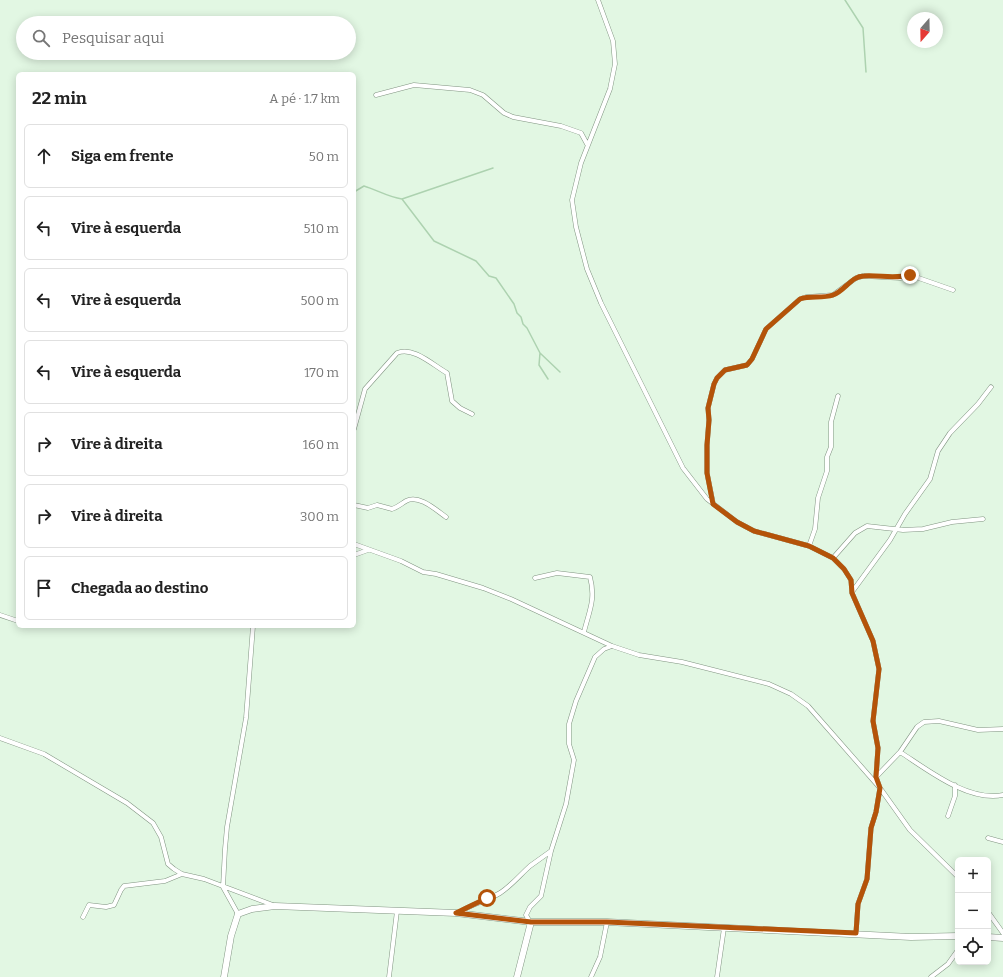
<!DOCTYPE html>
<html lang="pt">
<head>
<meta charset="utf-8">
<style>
  body { margin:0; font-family:Bitter,serif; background:#f6f6f6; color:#222 }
  .controls { position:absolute; right:12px; bottom:12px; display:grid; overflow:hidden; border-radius:6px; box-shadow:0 2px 10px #0003 }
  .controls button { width:36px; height:36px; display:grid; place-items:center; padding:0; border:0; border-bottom:1px solid #e0e0e0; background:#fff; color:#222; font:20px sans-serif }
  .compass { position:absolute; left:907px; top:12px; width:36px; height:36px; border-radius:50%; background:#fff; box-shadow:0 2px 10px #0003; rotate:200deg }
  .stop { position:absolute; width:12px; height:12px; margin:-9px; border:3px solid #b45309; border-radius:50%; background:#fff }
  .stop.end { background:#b45309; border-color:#fff; box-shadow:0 1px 4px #0008 }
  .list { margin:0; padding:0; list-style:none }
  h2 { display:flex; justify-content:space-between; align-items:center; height:52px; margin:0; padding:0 16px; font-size:17px }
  h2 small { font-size:13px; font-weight:400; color:#767676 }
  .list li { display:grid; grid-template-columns:26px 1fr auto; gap:12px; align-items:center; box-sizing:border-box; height:64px; margin:0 8px 8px; padding:0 8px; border:1px solid #e0e0e0; border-radius:6px }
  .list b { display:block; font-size:15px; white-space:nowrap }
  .list em { font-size:13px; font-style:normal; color:#767676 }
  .icon { flex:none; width:22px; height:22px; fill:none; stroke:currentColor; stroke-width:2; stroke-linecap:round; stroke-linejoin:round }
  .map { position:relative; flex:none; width:1003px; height:977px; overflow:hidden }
  .search { position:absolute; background:#fff; box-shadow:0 2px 10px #0003; left:16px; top:16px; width:340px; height:44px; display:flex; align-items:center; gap:10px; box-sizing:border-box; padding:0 14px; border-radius:22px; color:#767676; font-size:15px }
  .panel { position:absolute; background:#fff; box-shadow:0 2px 10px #0003; left:16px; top:72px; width:340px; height:556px; border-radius:6px }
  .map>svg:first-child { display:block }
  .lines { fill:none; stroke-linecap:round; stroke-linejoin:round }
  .stream { stroke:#add2b0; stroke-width:1.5 }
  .street-casing { stroke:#809481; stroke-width:5 }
  .secondary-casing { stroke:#809481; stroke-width:7 }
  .street { stroke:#fff; stroke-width:4 }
  .secondary { stroke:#fff; stroke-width:6 }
  .route { stroke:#b45309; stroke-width:5 }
</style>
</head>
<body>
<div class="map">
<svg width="1003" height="977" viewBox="0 0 1003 977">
  <rect width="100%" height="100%" fill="#e2f7e3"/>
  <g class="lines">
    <path class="stream" d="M845 0 863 28 866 72
      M354 192 364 186C377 190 388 197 402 199L493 168
      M402 199 434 241 476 261 489 276 496 278 514 304 517 313 521 317 523 324 527 328 540 353 560 372
      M540 353 539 365 548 379"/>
    <g class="street-casing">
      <path id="street" d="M598 0 613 41 615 64 610 89 581 163 572 200 576 227 587 269 601 303 683 468 707 499 737 522 754 531 809 546 833 558 844 569 851 580 852 593 873 641 879 669 873 721 878 748 876 777 880 788 876 812 871 828 867 879 858 904 856 933
        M376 95 414 85 470 90 483 95 504 113 513 117 561 126 581 133 587 144
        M354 429 365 389 397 353C413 346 433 365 447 373L452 401 460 408 472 414
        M713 503 707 473V445L709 420 708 408 714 384 717 378 725 370 747 365 752 359 766 329 800 299 806 297 833 295 856 278 863 276 900 278 910 275 953 290
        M354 505 368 508 377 505 392 509C398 507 401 504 406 501 419 494 436 510 446 517
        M354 544 401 561 423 572 436 574 483 588 511 599 612 646
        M809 546 815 529 818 498 827 471V457L831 447V422L838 396
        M354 555 368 550
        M833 558 855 533 867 526 903 530 923 529 952 522 983 519
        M535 578 557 573 590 577C596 600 589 611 584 632
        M852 592 890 540 905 514 930 479 938 451 950 433 978 404 991 387
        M0 615 18 621
        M0 738 44 754 127 803 153 823 161 837 168 864 174 869 182 874 204 879 273 905
        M900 752C928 770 968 802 1003 795
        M876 777 900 752 917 727 924 722 939 721 978 730 1003 729
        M948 816 955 796V785
        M988 838 1003 842
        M988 912 1003 933
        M458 913C470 904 487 901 500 893 511 886 520 875 530 866 537 861 544 856 551 851
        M238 914 223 887 225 849 227 827 246 718 253 626
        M83 917 89 905 106 907 114 905 121 890 124 886 165 881 182 874
        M530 922 526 915 530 907 541 896 551 851 566 804 574 760 569 744V724L576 701 595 657 604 649 612 646 639 655 682 662 769 684 791 694 808 706 880 788 910 830 958 877
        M389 977 397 911
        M591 977 600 957 607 922
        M717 977 724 928
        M931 977 948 964 958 950"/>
    </g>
    <g class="secondary-casing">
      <path id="secondary" d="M988 937 1003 938
        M224 977 231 936 238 914 252 909 275 906 456 913 531 922H607L911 937 958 936
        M517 977 531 922"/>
    </g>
    <use href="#street" class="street"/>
    <use href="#secondary" class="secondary"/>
  </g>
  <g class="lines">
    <path class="route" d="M487 898 456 913 531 922H607L856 933 858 904 867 879 871 828 876 812 880 788 876 777 878 748 873 721 879 669 873 641 852 593 851 580 844 569 833 558 809 546 754 531 737 522 713 504 707 473V445L709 420 708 408 714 384 717 378 725 370 747 365 752 359 766 329 800 299C810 295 822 299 833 295 845 291 851 276 864 276 880 275 894 279 910 275"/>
  </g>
</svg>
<div class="controls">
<button>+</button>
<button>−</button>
<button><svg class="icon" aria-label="locate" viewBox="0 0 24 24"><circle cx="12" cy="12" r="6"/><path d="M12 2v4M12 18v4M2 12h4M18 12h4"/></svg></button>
</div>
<svg class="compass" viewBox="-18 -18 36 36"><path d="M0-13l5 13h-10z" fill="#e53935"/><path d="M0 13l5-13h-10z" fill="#767676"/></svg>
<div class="stop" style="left:487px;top:898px"></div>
<div class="stop end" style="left:910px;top:275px"></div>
<div class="search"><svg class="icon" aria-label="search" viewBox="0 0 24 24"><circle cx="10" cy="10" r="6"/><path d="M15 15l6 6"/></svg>Pesquisar aqui</div>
<section class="panel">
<h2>22 min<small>A pé · 1.7 km</small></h2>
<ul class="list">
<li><svg class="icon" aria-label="ahead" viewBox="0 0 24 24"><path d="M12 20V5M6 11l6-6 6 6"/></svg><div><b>Siga em frente</b></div><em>50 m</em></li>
<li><svg class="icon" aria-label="left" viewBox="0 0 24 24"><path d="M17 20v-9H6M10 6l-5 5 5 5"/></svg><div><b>Vire à esquerda</b></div><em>510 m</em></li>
<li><svg class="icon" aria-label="left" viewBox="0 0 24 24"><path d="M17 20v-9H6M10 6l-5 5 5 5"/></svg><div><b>Vire à esquerda</b></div><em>500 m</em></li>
<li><svg class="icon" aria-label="left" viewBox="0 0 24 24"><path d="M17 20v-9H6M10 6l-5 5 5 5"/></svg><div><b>Vire à esquerda</b></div><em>170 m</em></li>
<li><svg class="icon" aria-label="right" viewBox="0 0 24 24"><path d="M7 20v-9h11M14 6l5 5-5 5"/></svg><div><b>Vire à direita</b></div><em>160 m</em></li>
<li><svg class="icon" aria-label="right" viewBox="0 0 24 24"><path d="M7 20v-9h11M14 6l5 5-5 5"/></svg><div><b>Vire à direita</b></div><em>300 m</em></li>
<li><svg class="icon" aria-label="arrive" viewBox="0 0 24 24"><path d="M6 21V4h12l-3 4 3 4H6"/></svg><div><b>Chegada ao destino</b></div></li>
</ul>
</section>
</div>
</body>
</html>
